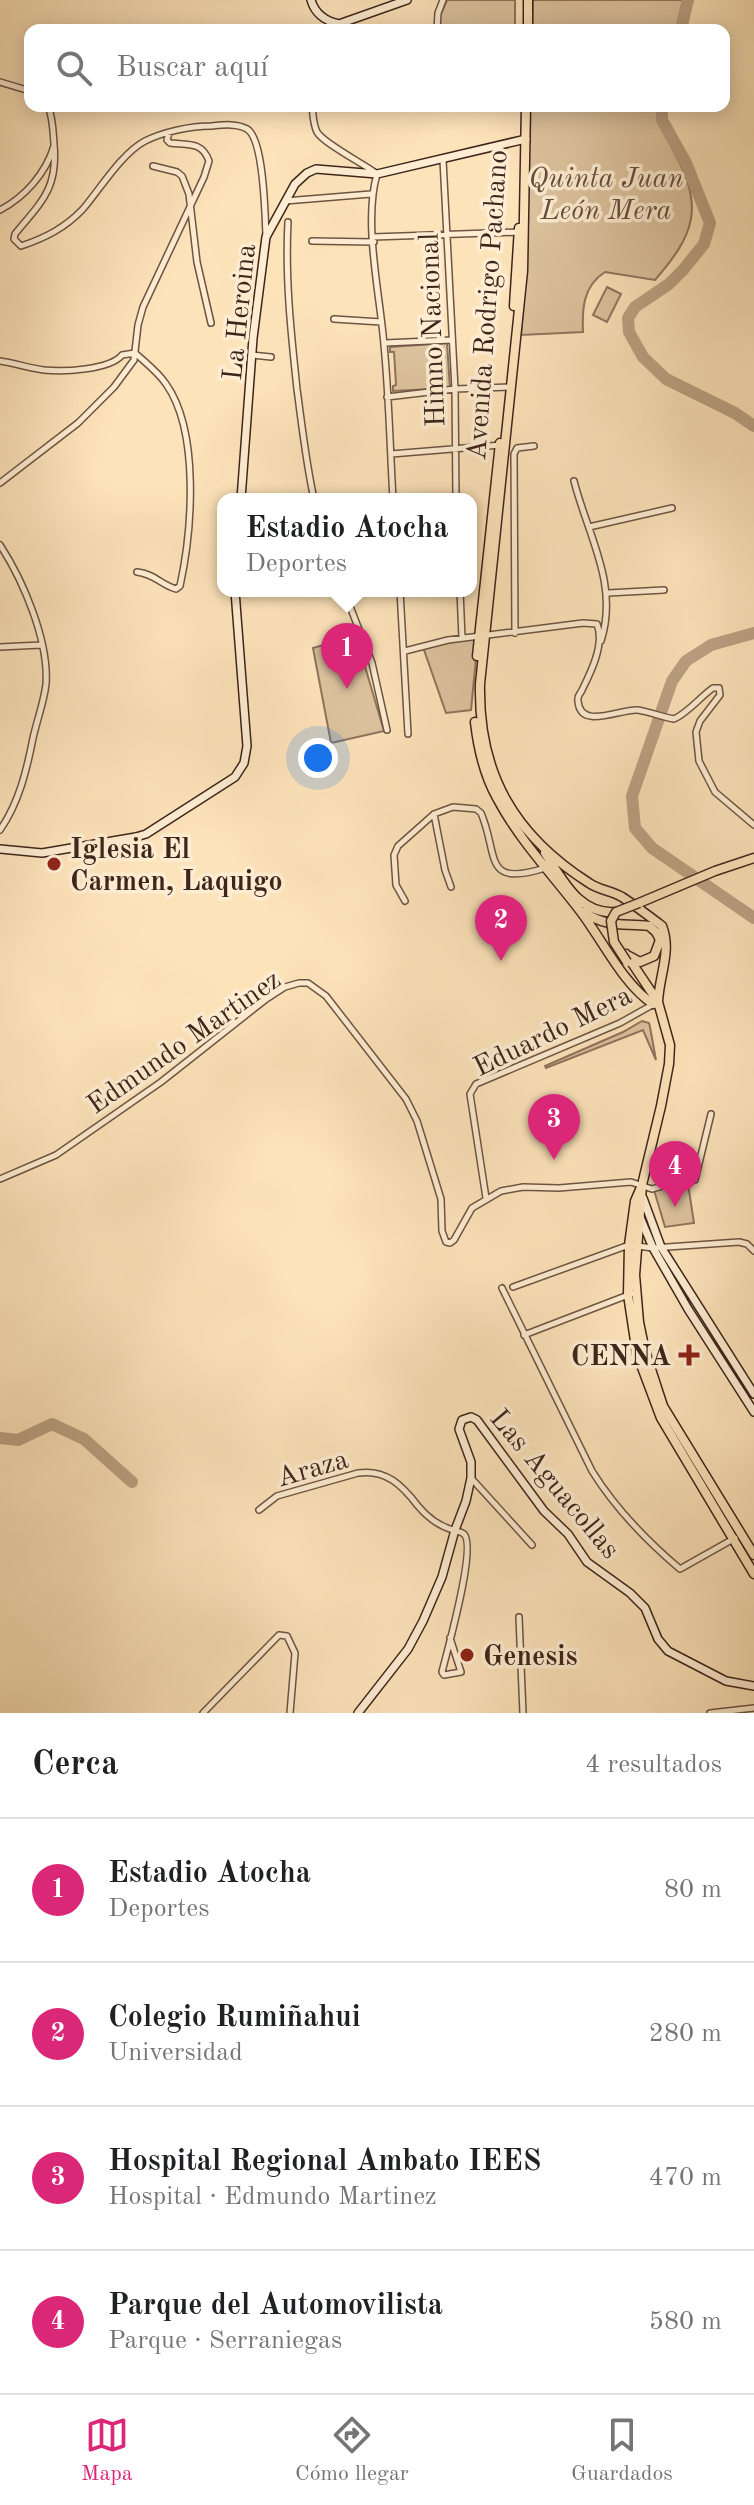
<!DOCTYPE html>
<html lang="es">
<head>
<meta charset="utf-8">
<style>
  body { margin:0; font-family:"Old Standard TT",serif; background:#f6f6f6; color:#202124 }
  .you { position:absolute; left:318px; top:758px; width:28px; height:28px; margin:-20px; border:6px solid #fff; border-radius:50%; background:#1a73e8; box-shadow:0 0 0 12px #1a73e833 }
  .badge { display:grid; place-items:center; width:52px; height:52px; border-radius:50%; background:#db2777; color:#fff; font-size:26px; font-weight:700 }
  .pin { position:absolute; translate:-50% -66px; filter:drop-shadow(0 2px 4px #0008) }
  .pin::after { content:''; position:absolute; top:42px; width:28px; height:24px; background:inherit; clip-path:polygon(0 0,100% 0,50% 100%) }
  .popup { position:absolute; left:217px; top:493px; width:260px; height:104px; box-sizing:border-box; display:grid; place-content:center; border-radius:16px; background:#fff; filter:drop-shadow(0 2px 6px #0005); font-size:26px; white-space:nowrap; color:#757577 }
  .popup b { font-size:30px; color:#202124 }
  .popup::after { content:''; position:absolute; left:50%; top:100%; margin-left:-16px; border:16px solid transparent; border-top-color:#fff }
  .list { margin:0; padding:0; list-style:none }
  h2 { display:flex; justify-content:space-between; align-items:center; height:104px; margin:0; padding:0 32px; font-size:34px }
  h2 small { font-size:26px; font-weight:400; color:#757577 }
  .list li { display:grid; grid-template-columns:52px 1fr auto; gap:24px; align-items:center; box-sizing:border-box; height:144px; padding:0 32px; border-top:2px solid #e0e0e0 }
  .list b { display:block; font-size:30px; white-space:nowrap }
  .list p { margin:0; font-size:26px; white-space:nowrap; color:#757577 }
  .list em { font-size:26px; font-style:normal; color:#757577 }
  .icon { flex:none; width:44px; height:44px; fill:none; stroke:currentColor; stroke-width:2; stroke-linecap:round; stroke-linejoin:round }
  .map { position:relative; flex:none; width:754px; height:1713px; overflow:hidden }
  .search { position:absolute; background:#fff; box-shadow:0 4px 20px #0003; left:24px; right:24px; top:24px; height:88px; display:flex; align-items:center; gap:20px; box-sizing:border-box; padding:0 28px; border-radius:16px; color:#757577; font-size:30px }
  .sheet { height:680px; background:#fff }
  nav { display:flex; justify-content:space-around; align-items:center; box-sizing:border-box; height:112px; border-top:2px solid #e0e0e0; background:#fff; font-size:22px; color:#757577 }
  nav a { display:grid; justify-items:center; gap:4px }
  nav .on { color:#db2777 }
  .map>svg:first-child { display:block }
  .green { fill:#ddc39f; stroke:#8e745d; stroke-width:2 }
  .lines { fill:none; stroke-linecap:round; stroke-linejoin:round }
  .river { stroke:#bca284; stroke-width:12 }
  .street-casing { stroke:#6e5443; stroke-width:8 }
  .secondary-casing { stroke:#3e251b; stroke-width:10 }
  .primary-casing { stroke:#3e251b; stroke-width:11 }
  .street { stroke:#feedd2; stroke-width:5 }
  .secondary { stroke:#feedd2; stroke-width:7 }
  .primary { stroke:#fde3ba; stroke-width:8 }
  .primary-bridge-casing { stroke:#3e251b; stroke-width:11; stroke-linecap:butt }
  .primary-bridge { stroke:#fde3ba; stroke-width:8 }
  .poi-dot { fill:#8f2418; stroke:#feedd2; stroke-width:3 }
  .labels { text-anchor:middle; stroke-width:7; stroke-linejoin:round; paint-order:stroke }
  .park-label { font-size:28px; font-style:italic; fill:#664c3c; stroke:#feedd2 }
  .street-label { font-size:28px; fill:#3e251b; stroke:#feedd2 }
  .poi-label { font-size:28px; font-weight:bold; fill:#3e251b; stroke:#feedd2; text-anchor:start }
</style>
</head>
<body>
<div class="map">
<svg width="754" height="1713" viewBox="0 0 754 1713">
  <rect width="100%" height="100%" fill="#fde3ba"/>
  <filter id="stains"><feTurbulence type="fractalNoise" baseFrequency=".0025" numOctaves="4"/><feColorMatrix values="0 0 0 0 .2 0 0 0 0 .09 0 0 0 0 .02 0 0 0 .5 -.17"/></filter>
  <radialGradient id="worn" r=".72"><stop offset=".6" stop-color="#630" stop-opacity="0"/><stop offset="1" stop-color="#630" stop-opacity=".3"/></radialGradient>
  <path class="green" d="M447 0H515V30H440V16Z
    M533 0H683L676 30H532Z
    M529 106H657C657 124 666 136 674 152 705 208 694 235 655 280L605 272C583 286 582 309 583 332L521 335 526 271Z
    M607 287 621 294 607 322 593 315Z
    M447 343 450 388 393 391V386L396 385 394 352H390V347Z
    M356 636 384 731 331 743 313 648Z
    M478 638 471 710 446 713 423 647Z
    M642 1021 649 1023 650 1027 656 1060 643 1030 546 1068 545 1066 623 1032Z
    M688 1184 694 1223 665 1227 654 1190Z"/>
  <g class="lines">
    <path class="river" d="M681 30 688 0
      M662 106V120L686 163 710 223 704 244 683 270 669 284 635 307 628 318 629 332 643 357 666 379 735 413 754 426
      M754 633 711 645 686 661 672 681 632 796 635 828 652 848 754 918
      M0 1438 18 1440 52 1424 84 1439 132 1482"/>
    <g class="street-casing">
      <path id="street" d="M437 30 438 13 443 0
        M0 82 30 91
        M48 106C53 118 53 131 54 144 58 189 42 201 15 234L14 239 21 246C45 238 65 228 83 209 100 189 122 153 145 141 163 132 190 126 211 126 222 125 237 123 247 129 264 139 265 215 266 236
        M312 106C313 114 313 124 317 132 323 143 364 164 377 174 363 223 380 294 384 345 389 396 390 448 393 499
        M349 106H374
        M443 160 455 389 456 499
        M153 166 177 172 182 176 189 194 197 262 211 323
        M285 201 371 194
        M0 210C25 197 46 173 54 146
        M288 222C285 278 291 333 297 389 302 426 306 463 314 499
        M373 237 520 232
        M312 241 374 242
        M334 319 381 322
        M385 343 451 340
        M252 355 271 357
        M0 361C14 363 29 368 44 370 63 372 110 370 122 355L135 353C146 363 158 372 166 384 200 432 192 531 180 586L176 589C161 585 155 574 137 572
        M387 397 455 389 512 387
        M391 454 501 445
        M574 481C588 536 619 584 601 641
        M0 483 78 423 114 387 134 360 138 325 143 307 204 177 209 161C202 141 187 145 170 143L167 140 169 133
        M589 527 672 508
        M0 545C23 580 49 641 46 684 44 702 37 720 33 738 27 769 19 803 0 830
        M344 591 372 663 387 730
        M400 591 408 734
        M460 591 462 638
        M608 593 664 590
        M515 633 514 454 517 448 534 446
        M0 647 41 645
        M405 651 448 640 583 623 597 624C605 644 591 672 582 690 580 695 577 695 578 701 580 731 622 708 638 710 650 712 662 717 674 719 689 712 700 697 713 688H719L720 695 700 721 696 732 699 761 715 792 754 825
        M434 814 445 870 451 887
        M405 901 396 885 394 855 398 846 434 814 453 807 476 809 481 813C499 855 482 888 545 868
        M0 1179 56 1155 161 1082 265 1000 285 987 299 983H308L326 996 406 1099 417 1121 441 1199 442 1231 446 1242 450 1243 454 1240 472 1208 501 1191 523 1187 559 1188 631 1182 652 1189 673 1183 695 1180 711 1114
        M486 1198 470 1094 476 1084 620 1023 652 1005
        M513 1287 629 1245 653 1248 739 1242 747 1244 754 1251
        M502 1288 592 1471C615 1508 647 1541 680 1569L735 1538
        M524 1335 636 1292
        M471 1478 532 1545
        M259 1510 277 1496 358 1473C386 1469 402 1485 418 1506 428 1518 439 1526 453 1530 458 1532 460 1531 464 1534 477 1547 447 1651 442 1672L444 1675 461 1672 450 1638
        M519 1617 523 1713
        M203 1713 279 1635 287 1636 295 1653 290 1713
        M710 1713 754 1708"/>
    </g>
    <g class="secondary-casing">
      <path id="secondary" d="M311 0C315 14 325 21 339 24L407 0
        M241 499 253 338 266 237 295 184 307 173 316 169 377 174 526 139
        M0 849 42 853 136 837 146 834 235 777 244 763 247 746 235 591
        M643 1198 661 1247 754 1394
        M640 1217 653 1248 688 1309 754 1412
        M358 1713 408 1649 423 1621 442 1577 455 1530 466 1501 471 1478V1462L459 1429 462 1420 471 1417 477 1420 544 1511 568 1534 587 1562 630 1593 645 1608 658 1639 668 1651 726 1681 754 1686"/>
    </g>
    <g class="primary-casing">
      <path id="primary" d="M528 30V0
        M526 106 523 271 480 684C478 773 514 835 589 883 599 890 612 891 622 897 636 906 649 916 662 926 672 951 659 976 658 1002
        M514 306 519 228
        M477 656 500 443
        M475 722C478 748 484 775 497 798 519 840 553 875 581 912 603 941 623 984 653 1004
        M545 853C563 880 579 915 616 912
        M639 903 715 871 754 858
        M583 912C609 928 621 923 649 926L656 932 660 940 654 956 640 962 629 956
        M626 954 658 1002 670 1045 669 1064 661 1106 642 1185 635 1201 629 1245 628 1295 637 1354 661 1418 754 1574
        M642 1186 635 1275 639 1322 645 1351 663 1406 754 1555"/>
    </g>
    <use href="#street" class="street"/>
    <use href="#secondary" class="secondary"/>
    <use href="#primary" class="primary"/>
    <g class="primary-bridge-casing">
      <path id="primary-bridge" d="M627 962 614 942 611 921 616 912 639 903"/>
    </g>
    <use href="#primary-bridge" class="primary-bridge"/>
  </g>
  <g class="poi-dot">
    <circle cx="54" cy="864" r="8"/>
    <path d="M685 1343h8v8h8v8h-8v8h-8v-8h-8v-8h8z"/>
    <circle cx="467" cy="1655" r="8"/>
  </g>
  <g class="labels">
    <g class="park-label">
      <text x="606" y="187">Quinta Juan<tspan x="606" dy="32">León Mera</tspan></text>
    </g>
    <g class="street-label">
      <text transform="translate(486 305) rotate(-86)" y="10">Avenida Rodrigo Pachano</text>
      <text transform="translate(238 312) rotate(-84)" y="10">La Heroina</text>
      <text transform="translate(431 330) rotate(-92)" y="10">Himno Nacional</text>
      <text transform="translate(552 1030) rotate(-26)" y="10">Eduardo Mera</text>
      <text transform="translate(183 1041) rotate(-35)" y="10">Edmundo Martinez</text>
      <text transform="translate(312 1467) rotate(-16)" y="10">Araza</text>
      <text transform="translate(556 1483) rotate(50)" y="10">Las Aguacollas</text>
    </g>
    <g class="poi-label">
      <text x="70" y="858">Iglesia El<tspan x="70" dy="32">Carmen, Laquigo</tspan></text>
      <text x="671" y="1365" text-anchor="end">CENNA</text>
      <text x="483" y="1665">Genesis</text>
    </g>
  </g>
  <rect width="100%" height="100%" filter="url(#stains)"/>
  <rect width="100%" height="100%" fill="url(#worn)"/>
</svg>
<div class="you"></div>
<div class="pin badge" style="left:347px;top:689px">1</div>
<div class="popup"><b>Estadio Atocha</b>Deportes</div>
<div class="pin badge" style="left:501px;top:961px">2</div>
<div class="pin badge" style="left:554px;top:1160px">3</div>
<div class="pin badge" style="left:675px;top:1207px">4</div>
<div class="search"><svg class="icon" aria-label="search" viewBox="0 0 24 24"><circle cx="10" cy="10" r="6"/><path d="M15 15l6 6"/></svg>Buscar aquí</div>
</div>
<section class="sheet">
<h2>Cerca<small>4 resultados</small></h2>
<ul class="list">
<li><span class="badge">1</span><div><b>Estadio Atocha</b><p>Deportes</p></div><em>80 m</em></li>
<li><span class="badge">2</span><div><b>Colegio Rumiñahui</b><p>Universidad</p></div><em>280 m</em></li>
<li><span class="badge">3</span><div><b>Hospital Regional Ambato IEES</b><p>Hospital · Edmundo Martinez</p></div><em>470 m</em></li>
<li><span class="badge">4</span><div><b>Parque del Automovilista</b><p>Parque · Serraniegas</p></div><em>580 m</em></li>
</ul>
</section>
<nav>
<a class="on"><svg class="icon" aria-label="map" viewBox="0 0 24 24"><path d="M3 6l6-2 6 2 6-2v14l-6 2-6-2-6 2zM9 4v14M15 6v14"/></svg>Mapa</a>
<a><svg class="icon" aria-label="directions" viewBox="0 0 24 24"><path d="M12 3l9 9-9 9-9-9zM9 14v-3h6M13 9l2 2-2 2"/></svg>Cómo llegar</a>
<a><svg class="icon" aria-label="saved" viewBox="0 0 24 24"><path d="M7 4h10v16l-5-4-5 4z"/></svg>Guardados</a>
</nav>
</body>
</html>
